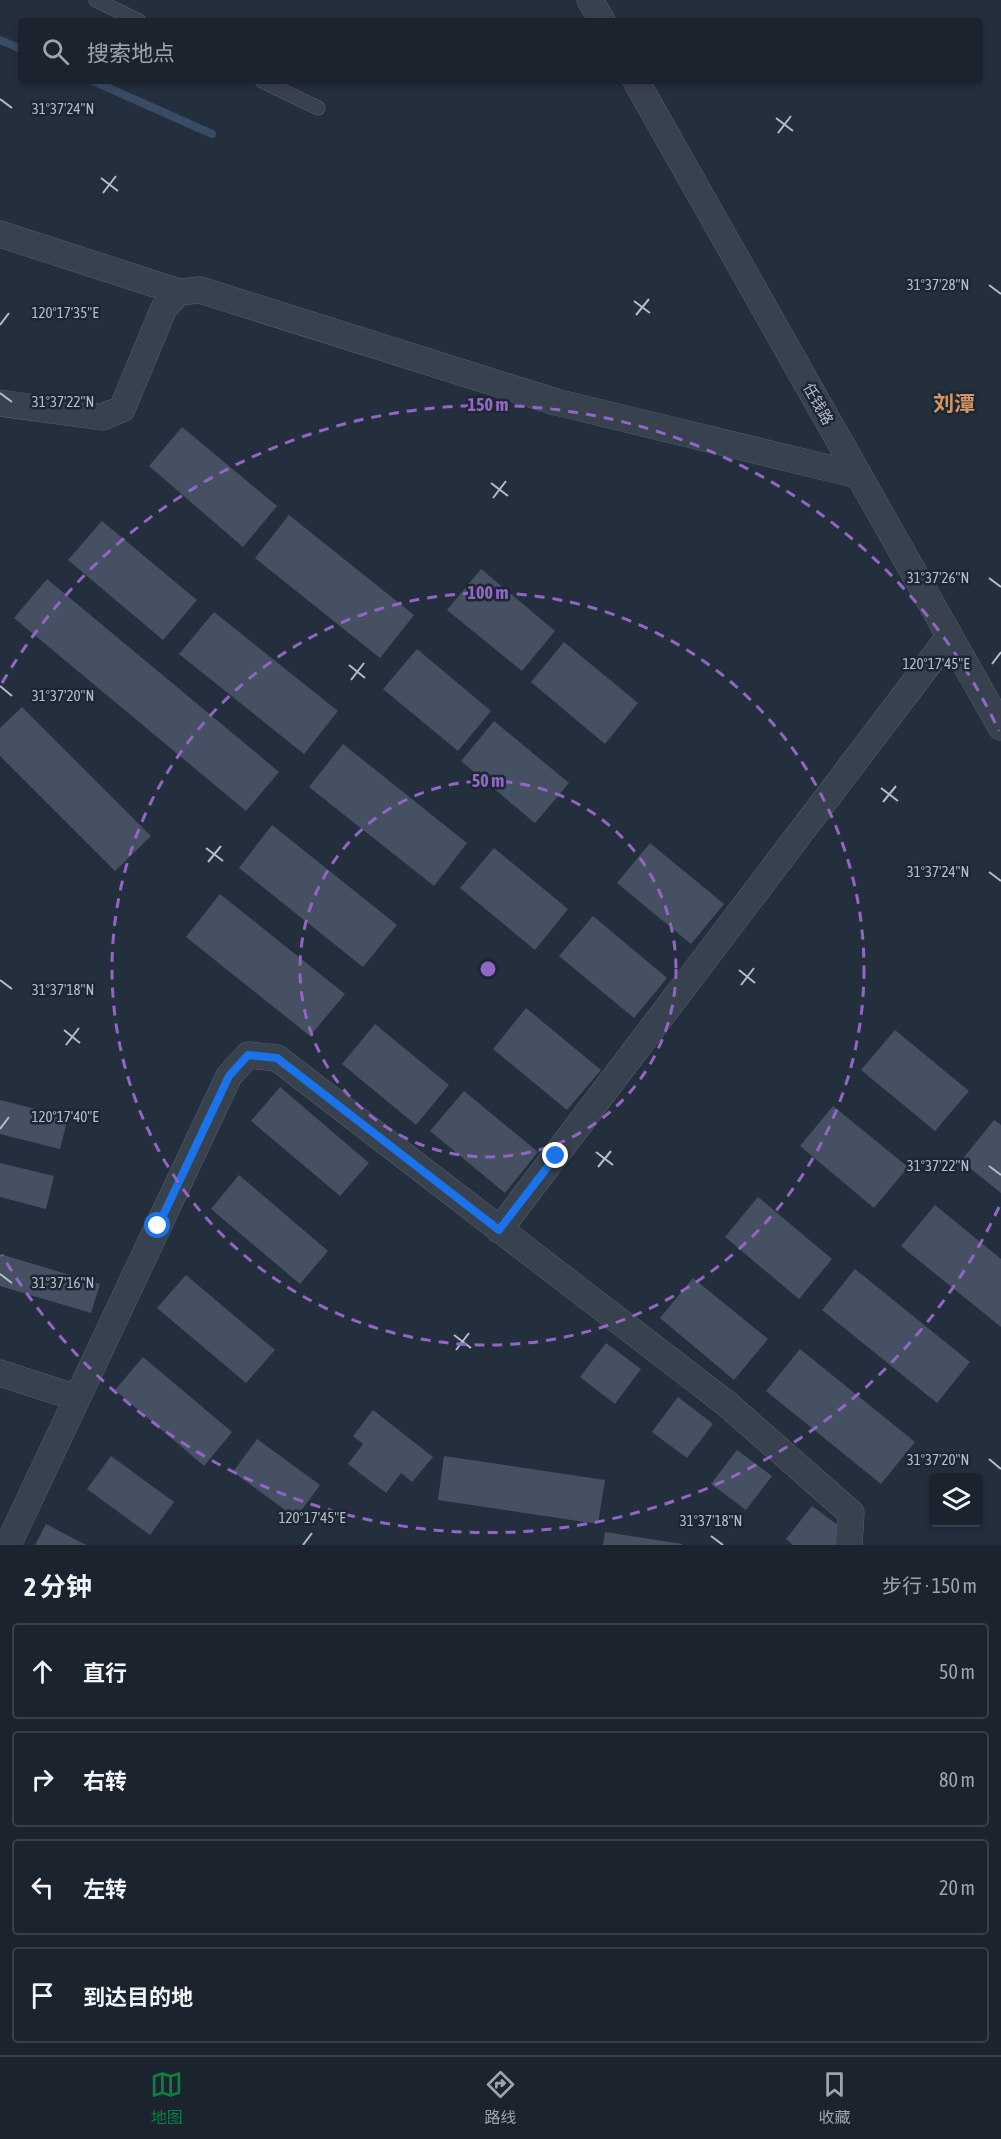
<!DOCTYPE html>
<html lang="zh">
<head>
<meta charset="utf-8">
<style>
  body { margin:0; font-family:"Asap Condensed","Noto Sans SC",sans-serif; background:#282f3a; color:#f1f3f6 }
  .controls { position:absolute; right:18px; bottom:18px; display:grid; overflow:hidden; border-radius:6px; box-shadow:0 3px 9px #0003 }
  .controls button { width:54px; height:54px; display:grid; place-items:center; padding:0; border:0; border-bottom:2px solid #39404a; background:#1b232e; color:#f1f3f6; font:30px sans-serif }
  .stop { position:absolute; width:18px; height:18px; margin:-14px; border:4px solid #1a73e8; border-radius:50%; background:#fff }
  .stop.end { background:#1a73e8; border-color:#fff; box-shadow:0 2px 6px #0008 }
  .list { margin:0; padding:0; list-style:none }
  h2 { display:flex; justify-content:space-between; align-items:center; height:78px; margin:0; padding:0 24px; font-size:26px }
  h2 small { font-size:20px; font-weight:400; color:#a0a4aa }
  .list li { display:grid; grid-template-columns:39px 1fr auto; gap:18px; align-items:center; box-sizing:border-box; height:96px; margin:0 12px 12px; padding:0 12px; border:2px solid #39404a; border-radius:6px }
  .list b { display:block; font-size:22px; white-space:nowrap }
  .list em { font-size:20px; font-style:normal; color:#a0a4aa }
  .icon { flex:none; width:33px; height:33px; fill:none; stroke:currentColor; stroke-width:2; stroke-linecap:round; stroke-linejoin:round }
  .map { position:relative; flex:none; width:1001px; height:1545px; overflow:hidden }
  .search { position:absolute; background:#1b232e; box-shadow:0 3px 9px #0003; left:18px; right:18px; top:18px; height:66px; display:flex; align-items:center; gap:15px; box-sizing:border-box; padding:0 21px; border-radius:6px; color:#a0a4aa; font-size:22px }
  .sheet { height:510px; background:#1b232e }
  nav { display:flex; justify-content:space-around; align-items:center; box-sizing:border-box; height:84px; border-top:2px solid #39404a; background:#1b232e; font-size:16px; color:#a0a4aa }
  nav a { display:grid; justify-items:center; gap:3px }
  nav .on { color:#0b8043 }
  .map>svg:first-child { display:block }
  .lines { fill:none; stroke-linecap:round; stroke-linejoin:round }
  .stream { stroke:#394c67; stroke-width:8 }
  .building { fill:#455162 }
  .service-casing { stroke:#565f6c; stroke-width:15 }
  .minor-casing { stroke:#565f6c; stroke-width:27 }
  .service { stroke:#38414e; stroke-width:14 }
  .minor { stroke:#38414e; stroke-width:26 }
  .route { stroke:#1a73e8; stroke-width:8 }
  .ticks { fill:none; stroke:#b4bcc9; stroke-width:2 }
  .ring { fill:none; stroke:#9266c3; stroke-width:3; stroke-dasharray:10 8 }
  .labels { text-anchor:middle; stroke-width:5; stroke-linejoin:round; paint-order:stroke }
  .street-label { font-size:15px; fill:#b4bcc9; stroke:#1d2633 }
  .district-label { font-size:21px; font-weight:bold; fill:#d59563; stroke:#1d2633 }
  .ticks-label { font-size:15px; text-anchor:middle; fill:#b4bcc9; stroke:#1d2633; stroke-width:5; stroke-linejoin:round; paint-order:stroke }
  .centre { fill:#9266c3; stroke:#1d2633; stroke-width:3 }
  .ring-label { font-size:18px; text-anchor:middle; font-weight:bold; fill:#9266c3; stroke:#1d2633; stroke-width:5; stroke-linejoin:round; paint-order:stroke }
</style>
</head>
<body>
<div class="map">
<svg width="1001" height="1545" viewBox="0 0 1001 1545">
  <rect width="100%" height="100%" fill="#242f3e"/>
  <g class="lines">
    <path class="stream" d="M0 40 21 49
      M93 81 212 134"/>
  </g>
  <path class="building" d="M182 427 277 506 243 547 149 466Z
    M289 515 414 615 380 658 255 558Z
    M102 521 197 600 163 640 68 560Z
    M481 569 555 631 522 671 447 610Z
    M47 579 279 772 246 811 14 618Z
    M214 612 338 711 304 754 179 654Z
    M564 642 638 703 605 744 531 682Z
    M417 649 491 711 458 751 383 689Z
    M22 707 151 836 115 871 0 756V728Z
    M494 721 569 783 535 823 461 761Z
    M343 744 467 843 434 886 309 787Z
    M272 825 397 925 363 967 239 868Z
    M650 843 724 904 691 944 617 883Z
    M494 848 568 909 535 950 460 888Z
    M220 894 345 994 310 1036 186 937Z
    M593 916 667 978 634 1018 559 956Z
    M526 1008 601 1070 567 1110 493 1049Z
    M375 1024 449 1085 416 1125 342 1064Z
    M895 1030 969 1091 935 1131 861 1070Z
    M280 1087 369 1163 340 1196 251 1121Z
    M464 1091 538 1152 505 1193 430 1131Z
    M0 1100 68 1117 60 1149 0 1134Z
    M833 1106 908 1167 874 1208 800 1146Z
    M994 1120 1001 1125V1193L961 1161Z
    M0 1163 54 1176 46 1209 0 1197Z
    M239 1175 328 1251 300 1284 211 1209Z
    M758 1197 832 1259 799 1299 725 1237Z
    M935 1205 1001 1259V1327L901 1246Z
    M0 1254 100 1284 91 1313 0 1286Z
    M855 1269 970 1362 937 1403 822 1310Z
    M186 1275 275 1350 246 1383 157 1308Z
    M693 1278 768 1339 734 1380 660 1318Z
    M606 1343 641 1369 615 1404 580 1377Z
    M800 1349 915 1442 881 1484 766 1391Z
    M143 1357 232 1432 204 1466 115 1390Z
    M678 1397 713 1424 687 1458 652 1432Z
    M373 1410 433 1457 412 1482 401 1473 386 1493 348 1464 363 1444 353 1436Z
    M257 1439 320 1485 296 1518 233 1472Z
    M737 1450 772 1476 746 1510 711 1484Z
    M111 1456 174 1502 150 1535 87 1489Z
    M444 1456 605 1480 598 1524 438 1500Z
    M812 1506 847 1532 837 1545H793L786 1539Z
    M46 1524 86 1545H35Z
    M605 1532 682 1544V1545H603Z"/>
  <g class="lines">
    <g class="service-casing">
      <path id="service" d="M96 0 139 21
        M262 81 318 108"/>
    </g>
    <g class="minor-casing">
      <path id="minor" d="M590 0 602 21
        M636 81 1001 727
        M0 234 179 292
        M0 403 102 417 122 409 164 308 179 292 200 290 556 402 857 475
        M499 1230 949 637
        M0 1373 77 1398
        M8 1545 229 1076 248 1055 277 1058 727 1404 851 1513 849 1545"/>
    </g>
    <use href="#service" class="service"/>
    <use href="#minor" class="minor"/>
  </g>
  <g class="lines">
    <path class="route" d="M158 1226 229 1076 248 1055 277 1058 499 1230 556 1156"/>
  </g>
  <path class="ticks" d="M0 99 12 108M776 118 793 131M778 133 791 116M101 178 118 191M103 193 116 176M989 285 1001 294M634 301 650 313M636 315 649 299M0 325 9 313M0 393 12 402M491 483 508 496M493 498 506 481M989 578 1001 587M992 664 1001 652M349 665 365 678M351 680 364 663M0 686 12 696M881 788 898 801M883 802 896 786M206 848 223 861M208 862 221 846M989 872 1001 881M739 970 755 983M0 980 12 989M741 985 754 968M64 1030 80 1043M66 1045 79 1028M0 1129 9 1117M596 1152 613 1165M989 1166 1001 1175M598 1167 611 1151M0 1274 12 1283M454 1335 471 1348M456 1350 469 1333M989 1459 1001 1469M711 1536 723 1545M303 1545 312 1533"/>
  <g class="ring">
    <circle cx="488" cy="969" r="188"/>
    <circle cx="488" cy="969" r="376"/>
    <path d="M999 1207A564 564 0 0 1 2 1255M2 683A564 564 0 0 1 999 731"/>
  </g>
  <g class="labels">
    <g class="street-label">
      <text transform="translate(818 404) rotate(61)" y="5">任钱路</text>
    </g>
    <g class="district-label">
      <text x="954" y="411">刘潭</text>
    </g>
  </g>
  <g class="ticks-label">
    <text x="63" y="114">31°37'24"N</text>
    <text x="938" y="290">31°37'28"N</text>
    <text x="65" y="318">120°17'35"E</text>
    <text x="63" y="407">31°37'22"N</text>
    <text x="938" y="583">31°37'26"N</text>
    <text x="936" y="669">120°17'45"E</text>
    <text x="63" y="701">31°37'20"N</text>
    <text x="938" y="877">31°37'24"N</text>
    <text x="63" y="995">31°37'18"N</text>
    <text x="65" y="1122">120°17'40"E</text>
    <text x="938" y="1171">31°37'22"N</text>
    <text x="63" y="1288">31°37'16"N</text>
    <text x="938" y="1465">31°37'20"N</text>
    <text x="312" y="1523">120°17'45"E</text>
    <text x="711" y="1526">31°37'18"N</text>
  </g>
  <circle cx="488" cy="969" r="9" class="centre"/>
  <g class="ring-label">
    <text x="488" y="411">150 m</text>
    <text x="488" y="599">100 m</text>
    <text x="488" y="787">50 m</text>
  </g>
</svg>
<div class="controls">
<button><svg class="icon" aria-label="layers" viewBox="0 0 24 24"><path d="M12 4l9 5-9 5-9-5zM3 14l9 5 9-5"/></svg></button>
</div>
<div class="stop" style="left:158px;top:1226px"></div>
<div class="stop end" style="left:556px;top:1156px"></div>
<div class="search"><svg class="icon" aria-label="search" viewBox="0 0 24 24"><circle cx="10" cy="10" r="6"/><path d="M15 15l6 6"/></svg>搜索地点</div>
</div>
<section class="sheet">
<h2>2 分钟<small>步行 · 150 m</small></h2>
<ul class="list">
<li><svg class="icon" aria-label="ahead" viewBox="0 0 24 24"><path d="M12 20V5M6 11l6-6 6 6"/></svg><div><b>直行</b></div><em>50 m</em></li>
<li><svg class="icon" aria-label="right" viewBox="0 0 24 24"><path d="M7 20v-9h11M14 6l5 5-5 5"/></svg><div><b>右转</b></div><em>80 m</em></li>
<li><svg class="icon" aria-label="left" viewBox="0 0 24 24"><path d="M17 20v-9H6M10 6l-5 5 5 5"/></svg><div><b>左转</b></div><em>20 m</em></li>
<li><svg class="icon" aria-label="arrive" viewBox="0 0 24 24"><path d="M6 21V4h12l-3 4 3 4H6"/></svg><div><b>到达目的地</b></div></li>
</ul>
</section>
<nav>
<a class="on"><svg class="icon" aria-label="map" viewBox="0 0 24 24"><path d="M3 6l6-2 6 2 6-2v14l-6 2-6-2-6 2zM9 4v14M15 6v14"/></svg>地图</a>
<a><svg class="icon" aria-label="directions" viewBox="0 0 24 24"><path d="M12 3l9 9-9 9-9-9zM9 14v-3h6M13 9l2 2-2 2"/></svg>路线</a>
<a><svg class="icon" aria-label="saved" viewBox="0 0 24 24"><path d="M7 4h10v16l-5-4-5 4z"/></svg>收藏</a>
</nav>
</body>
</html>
